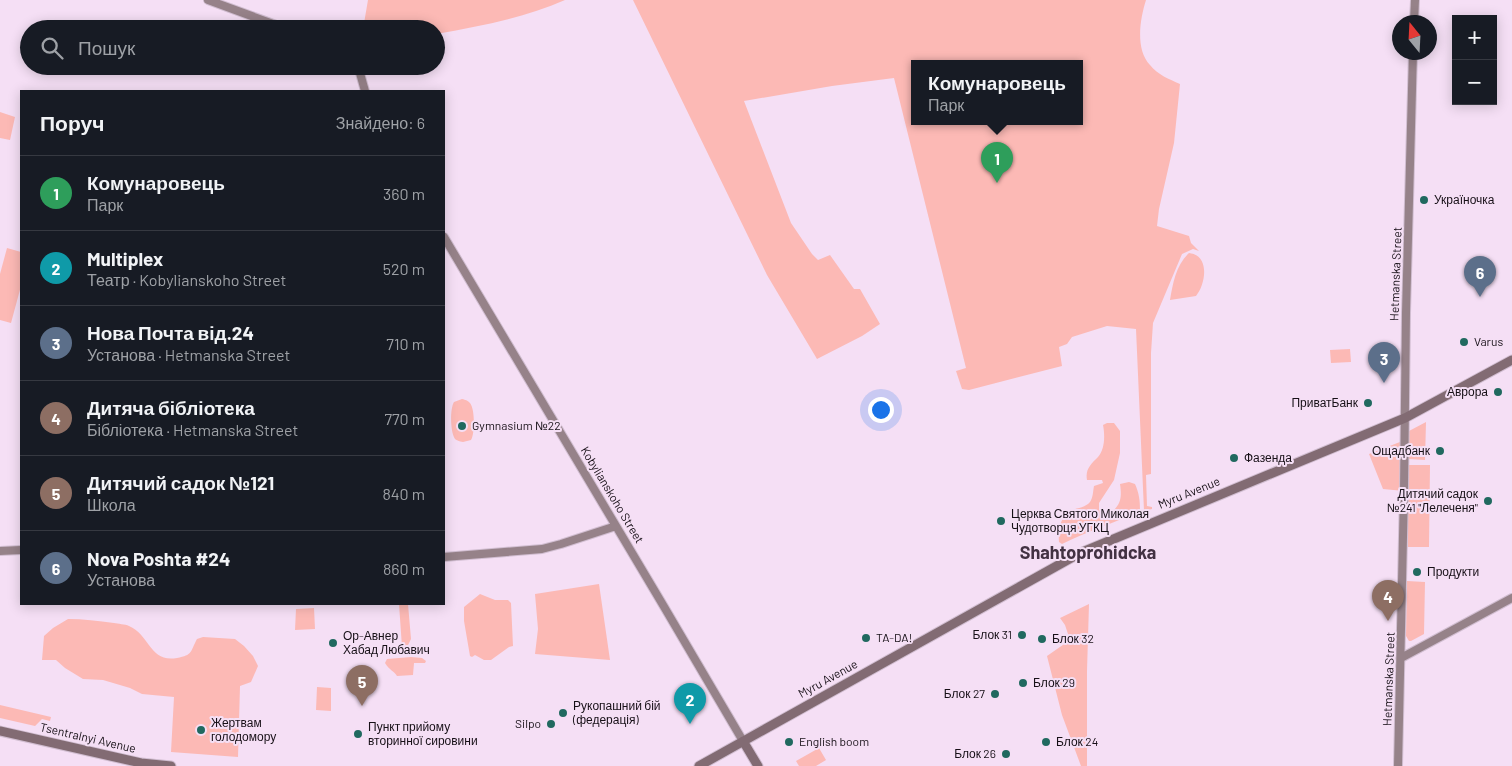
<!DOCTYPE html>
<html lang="uk">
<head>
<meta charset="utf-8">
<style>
  body { margin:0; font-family:Barlow,sans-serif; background:#20242c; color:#f1f3f6 }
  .controls { position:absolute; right:15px; top:15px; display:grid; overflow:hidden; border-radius:0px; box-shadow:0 2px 12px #0003 }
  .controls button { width:45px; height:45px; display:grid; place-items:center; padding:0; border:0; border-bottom:1px solid #363941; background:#171b24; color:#f1f3f6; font:25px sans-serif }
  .compass { position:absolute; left:1392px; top:15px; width:45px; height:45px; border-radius:50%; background:#171b24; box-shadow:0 2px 12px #0003; rotate:342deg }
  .you { position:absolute; left:880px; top:409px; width:18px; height:18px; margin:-12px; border:4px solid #fff; border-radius:50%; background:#1a73e8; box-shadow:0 0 0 8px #1a73e833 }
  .badge { display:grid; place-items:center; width:32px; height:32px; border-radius:50%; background:#0b8043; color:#fff; font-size:16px; font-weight:700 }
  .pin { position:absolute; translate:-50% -41px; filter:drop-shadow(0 1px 2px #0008) }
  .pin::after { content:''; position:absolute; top:26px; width:18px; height:15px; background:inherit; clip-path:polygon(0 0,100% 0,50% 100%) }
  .popup { position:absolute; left:911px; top:60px; width:172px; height:65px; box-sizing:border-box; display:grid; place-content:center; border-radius:0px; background:#171b24; filter:drop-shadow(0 1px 4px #0005); font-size:16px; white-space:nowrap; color:#9ea1a6 }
  .popup b { font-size:19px; color:#f1f3f6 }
  .popup::after { content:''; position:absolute; left:50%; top:100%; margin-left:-10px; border:10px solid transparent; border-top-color:#171b24 }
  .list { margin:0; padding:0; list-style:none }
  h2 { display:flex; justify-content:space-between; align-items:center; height:65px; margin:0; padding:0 20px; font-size:21px }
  h2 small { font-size:16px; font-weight:400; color:#9ea1a6 }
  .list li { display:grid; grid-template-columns:32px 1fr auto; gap:15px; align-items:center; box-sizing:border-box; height:75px; padding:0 20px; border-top:1px solid #363941 }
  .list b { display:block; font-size:19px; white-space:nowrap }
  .list p { margin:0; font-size:16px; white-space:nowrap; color:#9ea1a6 }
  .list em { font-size:16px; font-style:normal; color:#9ea1a6 }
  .icon { flex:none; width:28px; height:28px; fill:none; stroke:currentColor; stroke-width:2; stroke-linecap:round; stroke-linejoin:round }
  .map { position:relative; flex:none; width:1512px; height:766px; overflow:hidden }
  .search { position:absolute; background:#171b24; box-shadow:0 2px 12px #0003; left:20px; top:20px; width:425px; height:55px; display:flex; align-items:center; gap:12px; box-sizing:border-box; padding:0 18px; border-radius:28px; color:#9ea1a6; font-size:19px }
  .panel { position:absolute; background:#171b24; box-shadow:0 2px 12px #0003; left:20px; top:90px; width:425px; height:515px; border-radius:0px }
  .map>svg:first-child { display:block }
  .green { fill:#fcb9b5; fill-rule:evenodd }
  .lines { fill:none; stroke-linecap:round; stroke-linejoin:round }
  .secondary-casing { stroke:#d1bed1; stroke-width:10 }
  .primary-casing { stroke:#d1bed1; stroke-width:11 }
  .secondary { stroke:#968289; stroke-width:8 }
  .primary { stroke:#826b73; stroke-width:9 }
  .poi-dot { fill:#20695f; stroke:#f5dff5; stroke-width:2 }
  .labels { text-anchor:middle; stroke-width:4; stroke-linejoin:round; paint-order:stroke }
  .poi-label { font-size:12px; fill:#171017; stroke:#f5dff5; text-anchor:start }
  .street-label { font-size:12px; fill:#171017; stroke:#f5dff5 }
  .district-label { font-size:18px; font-weight:bold; fill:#423142; stroke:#f5dff5 }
</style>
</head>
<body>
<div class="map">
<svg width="1512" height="766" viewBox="0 0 1512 766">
  <rect width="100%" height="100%" fill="#f5dff5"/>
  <path class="green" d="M368 0H565C524 18 480 26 436 34V29H363Z
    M633 0H1146C1140 19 1135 49 1150 65 1158 75 1169 79 1180 84L1174 143 1159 209 1157 226 1189 236 1191 243 1199 251 1193 249 1182 254 1153 323 1151 353V474L1146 475 1147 506 1152 507V509L1144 511 1136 329 1107 326 1072 337 1067 344 1059 347 1062 366 969 390 962 389 956 371 966 368 894 78 832 86 744 101 791 223 812 254 818 260 830 255 854 289H860L880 324 862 336 817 359 767 275ZM914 64H1080V122H914Z
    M0 112 15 117 10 140 0 138Z
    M7 248 21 252V286L11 323 0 320V274Z
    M1189 253C1210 255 1206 284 1196 296L1170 300C1173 283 1176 265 1189 253Z
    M1350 349 1351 362 1331 363 1330 350Z
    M462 399C466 400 467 400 470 403 475 409 475 433 471 440L463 442C459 441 458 441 455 439 450 432 450 408 454 402Z
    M1426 422 1425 460 1409 459V431Z
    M1107 423H1114L1120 431V453L1114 480 1099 503V510L1110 514C1121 504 1122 498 1120 484L1129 482 1135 484C1139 493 1140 500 1140 510 1114 524 1087 531 1062 544L1059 542C1058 531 1060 515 1072 510 1078 508 1086 507 1090 502 1093 498 1093 491 1094 486L1103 483 1102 480H1087C1085 469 1091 464 1098 457 1105 449 1105 435 1103 425Z
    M1405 440 1404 491 1383 489 1369 454Z
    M1408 465H1430L1429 547H1408Z
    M1407 581 1425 582 1424 634 1411 641H1409L1406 636Z
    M599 584 610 660 535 654 538 629 535 594Z
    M480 594 495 600H508L511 603 513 646 509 647 491 660H484L475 655 472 657 470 656 464 621V607Z
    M399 604H408L411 639 408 645 402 647Z
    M1089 604 1087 671V766H1081L1062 715 1047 656 1070 640 1065 625 1060 618Z
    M314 608 315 629 295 630 296 609Z
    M68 619C83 619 98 621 114 623 118 624 125 624 129 626 150 635 150 663 177 658 193 655 190 652 197 639L203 637 235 639 244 646 253 656 258 666 251 682 240 686 238 757 171 752 174 697 142 694 130 688 103 680 83 679 65 668 56 660H42L44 636 53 628Z
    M411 657 422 658 426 661 425 663H414L413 675 397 676C394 671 389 670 385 663L387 659Z
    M317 687 331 688V711L316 710Z
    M0 705 51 717 50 721 42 719 35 726 0 718Z
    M819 748 826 760 816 766H799L796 761Z"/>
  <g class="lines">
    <g class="secondary-casing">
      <path id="secondary" d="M208 0 287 29
        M1414 22 1415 0
        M358 66 365 91
        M444 237 663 605 743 741
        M0 551 21 550
        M444 557 542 549 561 544 616 526
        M1401 658 1512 598
        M1398 766 1404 491 1406 313 1413 52"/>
    </g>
    <g class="primary-casing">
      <path id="primary" d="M0 731 141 763 171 766
        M743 741 758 766
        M699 766 1080 553 1405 418 1512 360"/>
    </g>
    <use href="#secondary" class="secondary"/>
    <use href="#primary" class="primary"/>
  </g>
  <g class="poi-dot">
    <circle cx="1424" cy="200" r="5"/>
    <circle cx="1464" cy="342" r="5"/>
    <circle cx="1498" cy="392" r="5"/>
    <circle cx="1368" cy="403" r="5"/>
    <circle cx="462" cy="426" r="5"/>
    <circle cx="1440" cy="451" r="5"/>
    <circle cx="1234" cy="458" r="5"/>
    <circle cx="1488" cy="501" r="5"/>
    <circle cx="1001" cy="521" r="5"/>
    <circle cx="1417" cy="572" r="5"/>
    <circle cx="1022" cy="635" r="5"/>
    <circle cx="866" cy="638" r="5"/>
    <circle cx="1042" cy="639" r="5"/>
    <circle cx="333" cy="643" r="5"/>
    <circle cx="1023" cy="683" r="5"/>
    <circle cx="995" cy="694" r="5"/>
    <circle cx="563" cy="713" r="5"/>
    <circle cx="551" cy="724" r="5"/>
    <circle cx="201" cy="730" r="5"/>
    <circle cx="358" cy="734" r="5"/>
    <circle cx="789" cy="742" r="5"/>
    <circle cx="1046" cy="742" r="5"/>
    <circle cx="1006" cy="754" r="5"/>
  </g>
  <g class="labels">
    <g class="poi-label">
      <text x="1434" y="204">Україночка</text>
      <text x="1474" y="346">Varus</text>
      <text x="1488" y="396" text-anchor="end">Аврора</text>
      <text x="1358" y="407" text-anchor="end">ПриватБанк</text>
      <text x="472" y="430">Gymnasium №22</text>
      <text x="1430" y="455" text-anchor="end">Ощадбанк</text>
      <text x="1244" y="462">Фазенда</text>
      <text x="1478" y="498" text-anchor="end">Дитячий садок<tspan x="1478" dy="14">№241 "Лелеченя"</tspan></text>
      <text x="1011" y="518">Церква Святого Миколая<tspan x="1011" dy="14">Чудотворця УГКЦ</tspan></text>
      <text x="1427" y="576">Продукти</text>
      <text x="1012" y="639" text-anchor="end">Блок 31</text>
      <text x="343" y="640">Ор-Авнер<tspan x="343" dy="14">Хабад Любавич</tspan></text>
      <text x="876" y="642">TA-DA!</text>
      <text x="1052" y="643">Блок 32</text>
      <text x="1033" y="687">Блок 29</text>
      <text x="985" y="698" text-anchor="end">Блок 27</text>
      <text x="573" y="710">Рукопашний бій<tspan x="573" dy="14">(федерація)</tspan></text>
      <text x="211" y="727">Жертвам<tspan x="211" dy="14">голодомору</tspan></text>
      <text x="541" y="728" text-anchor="end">Silpo</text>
      <text x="368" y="731">Пункт прийому<tspan x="368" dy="14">вторинної сировини</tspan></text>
      <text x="799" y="746">English boom</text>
      <text x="1056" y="746">Блок 24</text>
      <text x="996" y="758" text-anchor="end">Блок 26</text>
    </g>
    <g class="street-label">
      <text transform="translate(1396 274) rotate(-88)" y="4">Hetmanska Street</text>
      <text transform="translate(1189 493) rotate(-22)" y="4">Myru Avenue</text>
      <text transform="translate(612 495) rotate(59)" y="4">Kobylianskoho Street</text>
      <text transform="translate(828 679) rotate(-29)" y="4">Myru Avenue</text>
      <text transform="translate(1389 679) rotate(-88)" y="4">Hetmanska Street</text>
      <text transform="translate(88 738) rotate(13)" y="4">Tsentralnyi Avenue</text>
    </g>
    <g class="district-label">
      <text x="1088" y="559">Shahtoprohidcka</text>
    </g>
  </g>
</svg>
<div class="controls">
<button>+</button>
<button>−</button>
</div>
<svg class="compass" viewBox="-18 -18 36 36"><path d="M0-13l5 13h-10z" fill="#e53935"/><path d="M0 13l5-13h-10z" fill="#9ea1a6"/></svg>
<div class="you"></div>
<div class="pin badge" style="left:997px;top:183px;background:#2e9e5b">1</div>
<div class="popup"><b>Комунаровець</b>Парк</div>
<div class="pin badge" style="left:690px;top:724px;background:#0f9aa8">2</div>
<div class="pin badge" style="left:1384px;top:383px;background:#5c6f8a">3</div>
<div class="pin badge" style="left:1388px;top:621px;background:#8d6e63">4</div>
<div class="pin badge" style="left:362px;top:706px;background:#8d6e63">5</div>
<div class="pin badge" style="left:1480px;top:297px;background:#5c6f8a">6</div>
<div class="search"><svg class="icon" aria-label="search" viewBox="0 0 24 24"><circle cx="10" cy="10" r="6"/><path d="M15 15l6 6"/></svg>Пошук</div>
<section class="panel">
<h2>Поруч<small>Знайдено: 6</small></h2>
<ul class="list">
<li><span class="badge" style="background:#2e9e5b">1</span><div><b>Комунаровець</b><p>Парк</p></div><em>360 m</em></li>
<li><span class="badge" style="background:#0f9aa8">2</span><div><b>Multiplex</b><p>Театр · Kobylianskoho Street</p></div><em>520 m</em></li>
<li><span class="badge" style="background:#5c6f8a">3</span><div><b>Нова Почта від.24</b><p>Установа · Hetmanska Street</p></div><em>710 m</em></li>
<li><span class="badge" style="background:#8d6e63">4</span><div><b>Дитяча бібліотека</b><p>Бібліотека · Hetmanska Street</p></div><em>770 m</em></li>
<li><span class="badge" style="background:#8d6e63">5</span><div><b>Дитячий садок №121</b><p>Школа</p></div><em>840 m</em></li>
<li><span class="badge" style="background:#5c6f8a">6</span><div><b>Nova Poshta #24</b><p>Установа</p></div><em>860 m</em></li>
</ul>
</section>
</div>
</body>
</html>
